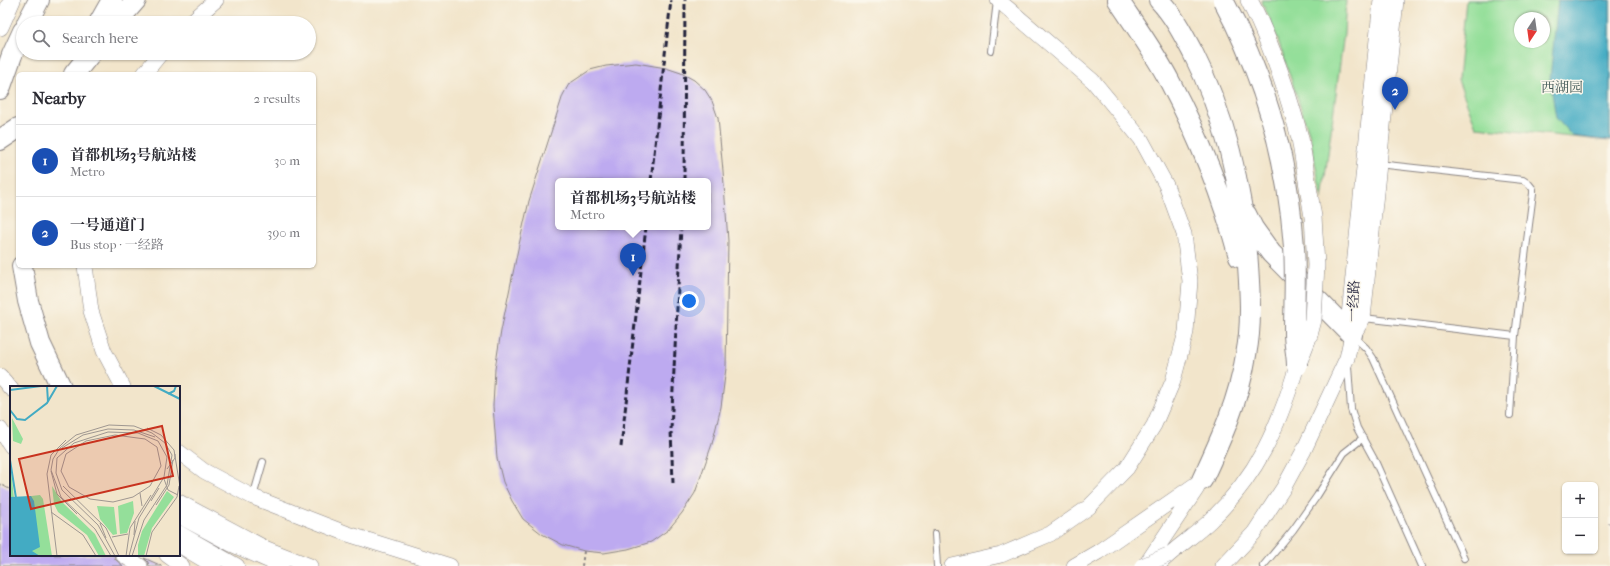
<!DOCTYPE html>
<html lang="en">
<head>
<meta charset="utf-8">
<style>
  body { margin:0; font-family:"IM FELL French Canon","Noto Serif SC",serif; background:#f7f7f7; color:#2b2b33 }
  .controls { position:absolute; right:12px; bottom:12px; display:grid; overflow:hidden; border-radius:6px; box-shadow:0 1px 3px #0004 }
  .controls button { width:36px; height:36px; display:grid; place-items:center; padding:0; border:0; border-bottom:1px solid #e1e1e2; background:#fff; color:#2b2b33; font:20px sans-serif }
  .compass { position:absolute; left:1514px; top:12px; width:36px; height:36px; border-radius:50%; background:#fff; box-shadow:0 1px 3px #0004; rotate:193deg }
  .you { position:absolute; left:689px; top:301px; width:14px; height:14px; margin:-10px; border:3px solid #fff; border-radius:50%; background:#1a73e8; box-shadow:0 0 0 6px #1a73e833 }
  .badge { display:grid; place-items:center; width:26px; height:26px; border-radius:50%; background:#c8321e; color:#fff; font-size:13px; font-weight:700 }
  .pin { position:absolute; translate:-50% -33px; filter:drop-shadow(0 1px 2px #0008) }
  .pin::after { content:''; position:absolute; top:21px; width:14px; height:12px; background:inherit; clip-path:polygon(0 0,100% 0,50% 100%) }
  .popup { position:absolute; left:555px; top:178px; width:156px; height:52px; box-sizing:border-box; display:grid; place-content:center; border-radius:6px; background:#fff; filter:drop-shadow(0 1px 3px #0005); font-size:13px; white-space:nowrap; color:#7c7c81 }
  .popup b { font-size:15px; color:#2b2b33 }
  .popup::after { content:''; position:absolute; left:50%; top:100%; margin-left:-8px; border:8px solid transparent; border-top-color:#fff }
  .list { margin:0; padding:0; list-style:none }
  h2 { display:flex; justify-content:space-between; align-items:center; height:52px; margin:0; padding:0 16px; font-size:17px }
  h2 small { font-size:13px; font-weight:400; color:#7c7c81 }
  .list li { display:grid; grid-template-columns:26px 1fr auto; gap:12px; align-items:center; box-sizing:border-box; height:72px; padding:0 16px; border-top:1px solid #e1e1e2 }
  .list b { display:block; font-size:15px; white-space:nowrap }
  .list p { margin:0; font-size:13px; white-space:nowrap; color:#7c7c81 }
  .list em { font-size:13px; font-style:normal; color:#7c7c81 }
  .icon { flex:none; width:22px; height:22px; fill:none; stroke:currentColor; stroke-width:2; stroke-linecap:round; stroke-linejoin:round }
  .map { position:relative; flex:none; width:1610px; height:566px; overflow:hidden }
  .search { position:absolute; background:#fff; box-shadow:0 1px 3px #0004; left:16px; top:16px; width:300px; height:44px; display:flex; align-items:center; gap:10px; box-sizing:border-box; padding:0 14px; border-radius:22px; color:#7c7c81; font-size:15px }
  .panel { position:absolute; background:#fff; box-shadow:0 1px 3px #0004; left:16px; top:72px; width:300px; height:196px; border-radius:6px }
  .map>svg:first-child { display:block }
  .green { fill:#94df9a; stroke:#5b806a; fill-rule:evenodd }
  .water { fill:#43abc3; stroke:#32667f }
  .building { fill:#bdaaf0; fill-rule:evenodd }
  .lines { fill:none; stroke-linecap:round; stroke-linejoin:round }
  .service-casing { stroke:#8a8483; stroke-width:8 }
  .tertiary-casing { stroke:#8a8483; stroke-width:16 }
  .secondary-casing { stroke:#8a8483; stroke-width:18 }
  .trunk-casing { stroke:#8a8483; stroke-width:22 }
  .path { stroke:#8a8483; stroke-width:2; stroke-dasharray:3 3; stroke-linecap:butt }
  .service { stroke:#fff; stroke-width:6 }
  .tertiary { stroke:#fff; stroke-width:15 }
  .secondary { stroke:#fff; stroke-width:17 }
  .trunk { stroke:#fff; stroke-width:20 }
  .rail { stroke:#22223b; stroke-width:3; stroke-dasharray:6 3; stroke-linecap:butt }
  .tertiary-bridge-casing { stroke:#8a8483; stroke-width:16; stroke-linecap:butt }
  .secondary-bridge-casing { stroke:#8a8483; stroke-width:18; stroke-linecap:butt }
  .trunk-bridge-casing { stroke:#8a8483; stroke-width:22; stroke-linecap:butt }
  .tertiary-bridge { stroke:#fff; stroke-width:15 }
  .secondary-bridge { stroke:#fff; stroke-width:17 }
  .trunk-bridge { stroke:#fff; stroke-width:20 }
  .labels { text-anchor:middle; stroke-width:3; stroke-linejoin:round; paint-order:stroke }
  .park-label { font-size:14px; fill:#445b58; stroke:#fbf7ec }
  .street-label { font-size:14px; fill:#22223b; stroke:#fbf7ec }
  .inset-river { fill:none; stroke:#43abc3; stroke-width:2 }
  .inset-road { fill:none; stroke:#9f9791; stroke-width:1 }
  .view { fill:#c8321e; fill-opacity:0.15; stroke:#c8321e; stroke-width:2 }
  .inset-edge { fill:none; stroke:#22223b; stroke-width:2 }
</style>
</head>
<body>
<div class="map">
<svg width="1610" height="566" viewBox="0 0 1610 566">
  <rect width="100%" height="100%" fill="#fbf7ec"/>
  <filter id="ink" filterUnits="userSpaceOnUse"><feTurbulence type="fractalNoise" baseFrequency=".025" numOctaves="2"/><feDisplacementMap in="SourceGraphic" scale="8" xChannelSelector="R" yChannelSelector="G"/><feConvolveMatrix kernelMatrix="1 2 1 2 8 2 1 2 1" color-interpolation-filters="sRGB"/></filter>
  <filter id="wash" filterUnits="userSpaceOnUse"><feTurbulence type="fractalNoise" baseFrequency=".012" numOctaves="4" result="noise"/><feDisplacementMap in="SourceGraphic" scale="16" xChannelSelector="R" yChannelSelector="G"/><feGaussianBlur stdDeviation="0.9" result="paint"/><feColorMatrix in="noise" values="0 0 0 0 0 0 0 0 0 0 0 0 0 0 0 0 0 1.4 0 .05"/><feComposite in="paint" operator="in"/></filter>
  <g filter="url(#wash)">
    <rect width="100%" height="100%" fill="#f2e5cb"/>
    <path class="green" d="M1261 0H1346L1344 33 1322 199 1310 136 1276 34Z
      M1466 0H1610V141L1476 127 1458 80ZM1520 18H1544V42H1520Z"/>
    <path class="water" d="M1558 0H1610V141L1572 136 1556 118 1550 79Z"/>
    <g id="blocks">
      <path class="building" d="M636 63 666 68 681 73 694 80 705 90 712 101 718 118 723 171 728 241 726 368 721 407 712 444 695 493 682 513 668 530 651 542 628 549 604 553 584 551 563 545 542 534 523 519 512 501 503 482 497 458 493 406 495 369 501 331 518 249 529 201 563 95 569 84 590 70 606 66ZM558 181H708V227H558Z
        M0 484 11 490V555H114L115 559 123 566H0Z
        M144 558 162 566H149L148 562Z"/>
    </g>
  </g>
  <g filter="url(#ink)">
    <use href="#blocks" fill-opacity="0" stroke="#8a8483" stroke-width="1"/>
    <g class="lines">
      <g class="service-casing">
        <path id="service" d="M991 51 997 1
          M1378 164 1523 180 1529 184 1533 189V193L1515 336 1510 415
          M1364 318 1515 336
          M1354 337 1366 348 1373 358 1464 558
          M1348 366 1351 409 1357 428 1375 461 1422 566
          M253 497 263 462
          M935 534 937 566
          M1263 566 1293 530 1317 496 1344 453 1363 438"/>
      </g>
      <g class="tertiary-casing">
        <path id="tertiary" d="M190 23 216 0
          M144 74 161 53
          M85 266 91 311 104 351 123 387
          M0 376 11 389
          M0 429 11 446
          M179 452 204 471 253 497 348 534 450 566
          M179 502 267 549 310 566
          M179 516 231 544 281 566
          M179 533 237 566
          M179 545 214 566
          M123 555 140 566
          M167 555 182 566
          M1159 564C1175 548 1194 536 1210 521 1258 475 1278 428 1297 366
          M952 566 1001 555 1050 534 1089 507 1127 468 1154 425 1173 381 1186 332 1190 281 1184 234 1166 185 1141 139 1093 81 998 0
          M1074 566 1098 552 1202 480
          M1145 566 1197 488
          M1223 566 1254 533 1284 487 1303 452 1347 358 1352 335"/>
      </g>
      <g class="secondary-casing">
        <path id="secondary" d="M1249 0C1272 44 1287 90 1300 138
          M0 27 12 0
          M1352 335 1362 318 1395 0
          M1352 335 1350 316 1382 0"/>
      </g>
      <g class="trunk-casing">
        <path id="trunk" d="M1118 0C1136 27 1155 53 1170 82 1199 137 1223 197 1239 257
          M1159 0C1174 16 1183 34 1193 53 1227 120 1243 191 1248 265 1250 295 1252 325 1246 355 1239 400 1221 439 1202 480
          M27 23 39 0
          M99 23 112 0
          M116 23 136 0
          M74 74 91 53
          M0 89 12 55 23 31
          M0 140 18 128
          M1246 214 1253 228 1271 253 1352 335
          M22 266 28 301 40 343 61 387"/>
      </g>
      <path class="path" d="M1609 523 1610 524
        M582 566 584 551"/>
      <use href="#service" class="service"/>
      <use href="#tertiary" class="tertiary"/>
      <use href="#secondary" class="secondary"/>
      <use href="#trunk" class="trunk"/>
      <path class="rail" d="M651 181 671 0
        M684 181 685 0
        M621 447 646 227
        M673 483 671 430 681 227"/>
      <g class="tertiary-bridge-casing">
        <path id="tertiary-bridge" d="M1142 566 1168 555"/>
      </g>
      <g class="secondary-bridge-casing">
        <path id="secondary-bridge" d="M1297 366 1309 335 1313 320 1316 265 1313 217 1300 138"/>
      </g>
      <g class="trunk-bridge-casing">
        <path id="trunk-bridge" d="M1223 0C1264 76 1288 161 1294 247 1296 276 1294 304 1294 333 1294 344 1297 355 1297 366"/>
      </g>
      <use href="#tertiary-bridge" class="tertiary-bridge"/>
      <use href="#secondary-bridge" class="secondary-bridge"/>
      <use href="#trunk-bridge" class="trunk-bridge"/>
    </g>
  </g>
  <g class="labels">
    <g class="park-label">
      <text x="1562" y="92">西湖园</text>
    </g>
    <g class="street-label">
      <text transform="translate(1353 301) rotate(-87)" y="5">一经路</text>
    </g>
  </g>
  <g transform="translate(10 386)">
    <rect width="170" height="170" fill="#f2e5cb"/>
    <path d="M2 32 13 53 11 58 3 55ZM0 75 4 112 30 109 33 113 42 170H0ZM42 100 52 116 85 148 96 170H89L77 149 48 126 44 118ZM157 105 164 111 142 142 134 170H128V159L132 145ZM123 115 124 127 117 147 110 148 108 120ZM87 120 104 121 107 148 103 149 90 133Z" fill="#94df9a"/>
    <path d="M21 110 24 115 30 161 22 165 30 170H0V111Z" fill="#43abc3"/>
    <path class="inset-river" d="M37 0 38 16M144 0 170 13M0 4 31 0M158 8 164 5 166 0M0 24 7 33 15 34 37 17 47 0M0 74 6 112"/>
    <path class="inset-road" d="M137 42 151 49 164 64 170 101M105 49 135 53 147 61 151 80 140 100 123 111 103 116 80 113 59 101 51 85 56 68 76 55ZM52 62 73 49 98 43 124 44 145 51M47 72 64 57 98 46 128 47 148 55M47 72 46 87 52 104 88 139 105 170M157 83 165 72V68M41 84 43 73 50 62 66 49 99 39 124 40 142 47 155 57 162 69M41 84 51 111 85 143 101 170M41 85 47 108 67 128M37 88 41 69 56 54M37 88 47 170M154 93 158 104 168 109M53 100 96 142 109 170M130 107 132 120M141 115 149 102M146 119 159 99 163 74M41 126 73 149 86 170M90 137 96 152M124 149 125 135M102 151 118 148M116 170 120 142 141 109M119 170 129 132 154 91 157 71 148 55M122 170 134 134 157 99 162 69M136 170 142 146 167 111 169 100"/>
    <path class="view" d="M152 40 163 90 21 123 9 73Z"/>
    <rect width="170" height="170" class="inset-edge"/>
  </g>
</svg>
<div class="controls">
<button>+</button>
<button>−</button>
</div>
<svg class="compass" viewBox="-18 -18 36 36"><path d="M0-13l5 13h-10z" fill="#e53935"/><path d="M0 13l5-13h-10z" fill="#7c7c81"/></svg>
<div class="you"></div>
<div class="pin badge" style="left:633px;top:276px;background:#1a4fb4">1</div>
<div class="popup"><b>首都机场3号航站楼</b>Metro</div>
<div class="pin badge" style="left:1395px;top:110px;background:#1a4fb4">2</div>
<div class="search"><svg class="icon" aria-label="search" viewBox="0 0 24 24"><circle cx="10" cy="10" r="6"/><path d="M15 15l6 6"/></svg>Search here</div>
<section class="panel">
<h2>Nearby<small>2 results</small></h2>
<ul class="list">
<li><span class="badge" style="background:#1a4fb4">1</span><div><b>首都机场3号航站楼</b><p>Metro</p></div><em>30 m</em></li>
<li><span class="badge" style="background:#1a4fb4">2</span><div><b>一号通道门</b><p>Bus stop · 一经路</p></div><em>390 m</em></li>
</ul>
</section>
</div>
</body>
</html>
